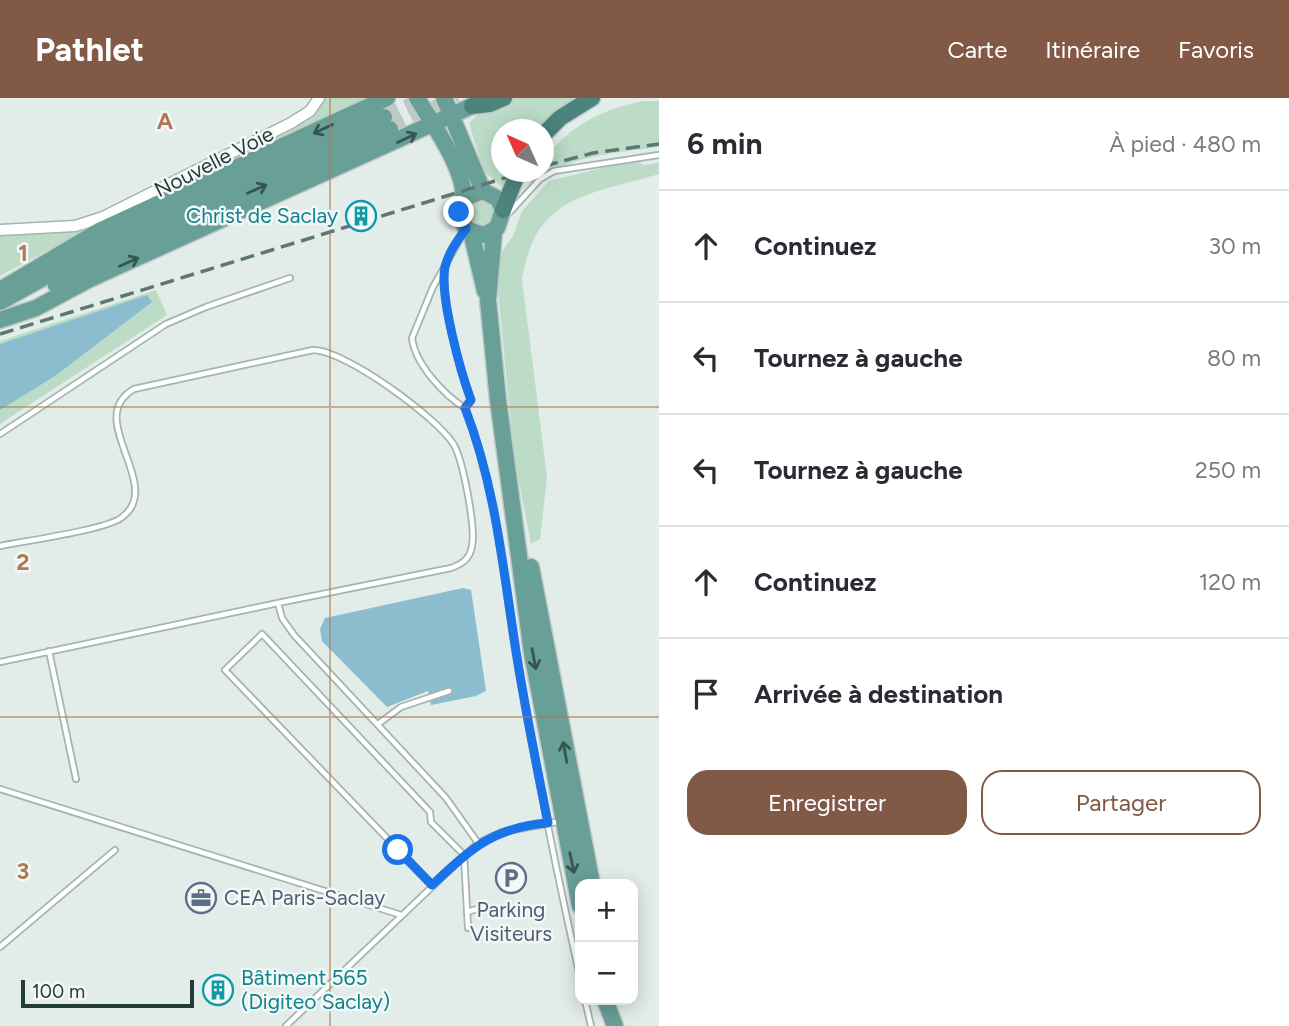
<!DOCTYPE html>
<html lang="fr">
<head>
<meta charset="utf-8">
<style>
  body { margin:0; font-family:Figtree,sans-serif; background:#f7f7f7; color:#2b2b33 }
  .controls { position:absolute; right:21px; bottom:21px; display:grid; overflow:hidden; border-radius:14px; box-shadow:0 4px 18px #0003 }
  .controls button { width:63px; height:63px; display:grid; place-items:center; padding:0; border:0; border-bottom:2px solid #e1e1e2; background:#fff; color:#2b2b33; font:35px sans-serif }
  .compass { position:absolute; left:491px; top:21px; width:63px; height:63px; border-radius:50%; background:#fff; box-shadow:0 4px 18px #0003; rotate:315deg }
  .scale { position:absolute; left:21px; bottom:18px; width:173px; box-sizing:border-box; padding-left:7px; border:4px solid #233c38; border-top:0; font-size:19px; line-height:24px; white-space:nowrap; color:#233c38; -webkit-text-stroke:5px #f3f8f6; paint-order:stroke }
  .stop { position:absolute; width:21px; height:21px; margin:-16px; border:5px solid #1a73e8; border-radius:50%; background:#fff }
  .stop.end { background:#1a73e8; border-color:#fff; box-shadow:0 2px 7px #0008 }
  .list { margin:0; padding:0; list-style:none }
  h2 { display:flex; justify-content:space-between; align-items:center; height:91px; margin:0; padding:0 28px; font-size:30px }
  h2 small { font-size:23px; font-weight:400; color:#7c7c81 }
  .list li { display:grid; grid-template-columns:46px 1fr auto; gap:21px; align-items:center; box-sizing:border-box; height:112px; padding:0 28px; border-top:2px solid #e1e1e2 }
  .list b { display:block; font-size:26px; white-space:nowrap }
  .list em { font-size:23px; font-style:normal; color:#7c7c81 }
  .actions { display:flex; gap:14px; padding:21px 28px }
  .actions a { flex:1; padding:16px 0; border:2px solid #825947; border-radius:21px; text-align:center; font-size:24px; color:#825947 }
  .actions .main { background:#825947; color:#fff }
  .icon { flex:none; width:38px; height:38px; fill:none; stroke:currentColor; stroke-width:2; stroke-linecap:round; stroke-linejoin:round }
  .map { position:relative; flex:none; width:659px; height:928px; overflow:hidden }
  header { display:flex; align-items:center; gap:42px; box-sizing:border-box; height:98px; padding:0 35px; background:#825947; color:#fff }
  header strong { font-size:33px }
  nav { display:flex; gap:38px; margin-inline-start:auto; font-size:24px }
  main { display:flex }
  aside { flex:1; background:#fff }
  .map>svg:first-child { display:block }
  .green { fill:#bcdcc8 }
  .water { fill:#8cbdcf }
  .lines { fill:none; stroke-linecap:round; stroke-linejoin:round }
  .primary-tunnel { stroke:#bcc9c5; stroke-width:16; stroke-dasharray:16 8; stroke-linecap:butt }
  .service-casing { stroke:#a5b4b0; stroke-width:8 }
  .minor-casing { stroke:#a5b4b0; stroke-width:13 }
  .primary-casing { stroke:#c1c8c7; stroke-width:19 }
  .trunk-casing { stroke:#c1c8c7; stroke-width:19 }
  .service { stroke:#fff; stroke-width:4.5 }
  .minor { stroke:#fff; stroke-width:10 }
  .primary { stroke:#689f97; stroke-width:16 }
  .trunk { stroke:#4c837c; stroke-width:16 }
  .rail { stroke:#5d7873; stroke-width:3.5; stroke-dasharray:14 7; stroke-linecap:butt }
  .oneway { stroke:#345550 }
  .route { stroke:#1a73e8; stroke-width:9 }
  .grid { fill:none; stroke:#b07854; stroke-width:2; stroke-opacity:0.55 }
  .labels { text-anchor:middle; stroke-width:5; stroke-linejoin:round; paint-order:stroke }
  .street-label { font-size:21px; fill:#233c38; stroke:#f3f8f6 }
  .culture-label { font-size:21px; fill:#0d838f; stroke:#f3f8f6; text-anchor:end }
  .service-label { font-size:21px; fill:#4e5e75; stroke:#f3f8f6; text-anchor:start }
  .grid-label { font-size:23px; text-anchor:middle; font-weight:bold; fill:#b07854; stroke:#f3f8f6; stroke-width:5; stroke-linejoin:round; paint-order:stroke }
</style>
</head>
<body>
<header>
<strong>Pathlet</strong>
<nav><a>Carte</a><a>Itinéraire</a><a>Favoris</a></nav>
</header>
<main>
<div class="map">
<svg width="659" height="928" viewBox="0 0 659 928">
  <rect width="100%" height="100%" fill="#e2ece8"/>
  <path class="green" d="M325 0H374L255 57 251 50 312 20Z
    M514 0H584L541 31 502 32V74H510L505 91 484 74 469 25 481 13Z
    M643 3H659V49C613 55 568 58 530 86L537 74H544V62C570 27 601 12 643 3Z
    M634 62 643 67 659 65V76C589 97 535 97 522 182L547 379 540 441 531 446 514 359 497 182 498 159 513 138 522 113 549 83Z
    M468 115a13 13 0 1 1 26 0a13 13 0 1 1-26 0Z
    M82 134 0 178V136Z
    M156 192 167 217 0 326V243Z"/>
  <path class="water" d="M147 197 152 204 55 278 0 312V246Z
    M463 490 471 492 486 593 476 598 431 607 428 593 387 609 322 543 320 531 325 520Z"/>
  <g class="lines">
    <path class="primary-tunnel" d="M384 19 427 0
      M390 31 458 0"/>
    <g class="service-casing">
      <path id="service" d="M510 114 540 81 554 73 659 57
        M464 134 433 189 412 240C415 266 444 297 465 310
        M445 170C442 209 458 265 471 302L465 310
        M465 310C496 389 501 462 514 544 533 656 555 768 580 879
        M0 336 166 226 206 209 290 180
        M0 448C24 443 104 432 121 420 167 388 82 321 134 291L313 252C345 252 438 320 454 347 463 363 476 430 472 448 470 461 462 466 451 470L278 505 282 520 294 537 446 700 478 745
        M49 553 76 681
        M0 564 278 505
        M378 626 401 609 449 593
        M0 691 401 817
        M432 787 225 572 262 536 430 714 431 724 464 757 468 830
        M467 814 487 808
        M0 849 115 752
        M585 902 591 928
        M286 928 478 745 502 734 562 723"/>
    </g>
    <g class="minor-casing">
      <path id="minor" d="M0 132 75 128 103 119 291 25 310 13 319 0"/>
    </g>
    <g class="primary-casing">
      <path id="primary" d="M417 0C432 25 468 75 463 103
        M444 0 483 93 498 101 503 112 497 130 484 137 466 131 459 114 467 99 483 93
        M471 134 485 193
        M494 134 488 202 498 302 532 555 580 808
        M56 187 129 148 390 31
        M0 192 101 132 387 0
        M0 204 106 145 384 19
        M0 222 36 210 90 181 485 2
        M531 469 592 786
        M605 902 615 928"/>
    </g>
    <g class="trunk-casing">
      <path id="trunk" d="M472 8 490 6 504 0
        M544 36 560 20 592 0
        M503 112 518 74"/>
    </g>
    <use href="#service" class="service"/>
    <use href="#minor" class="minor"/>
    <use href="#primary" class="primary"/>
    <use href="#trunk" class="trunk"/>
    <path class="rail" d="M544 68 593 55 659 46
      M0 236 524 74"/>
  </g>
  <defs><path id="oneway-shaft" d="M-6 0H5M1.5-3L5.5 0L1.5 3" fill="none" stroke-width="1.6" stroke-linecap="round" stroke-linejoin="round" transform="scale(1.75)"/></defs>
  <g class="oneway">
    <use href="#oneway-shaft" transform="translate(323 31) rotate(155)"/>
    <use href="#oneway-shaft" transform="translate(407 40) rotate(-25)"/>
    <use href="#oneway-shaft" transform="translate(257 91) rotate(-24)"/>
    <use href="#oneway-shaft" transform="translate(129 164) rotate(-24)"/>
    <use href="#oneway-shaft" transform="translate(534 561) rotate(79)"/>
    <use href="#oneway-shaft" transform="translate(565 654) rotate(-100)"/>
    <use href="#oneway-shaft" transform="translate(572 765) rotate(78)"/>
  </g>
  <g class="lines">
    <path class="route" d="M398 752 432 787C470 752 493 729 548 725 536 664 523 602 514 540 502 461 494 385 465 310L471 302C461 275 439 197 445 169 448 156 458 141 466 131L459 114"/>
  </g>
  <path class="grid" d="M330 0V928M0 309H659M0 619H659"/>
  <defs>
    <g id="building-ring" transform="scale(1.575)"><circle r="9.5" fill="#f3f8f6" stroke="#0f9aa8" stroke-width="1.5"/><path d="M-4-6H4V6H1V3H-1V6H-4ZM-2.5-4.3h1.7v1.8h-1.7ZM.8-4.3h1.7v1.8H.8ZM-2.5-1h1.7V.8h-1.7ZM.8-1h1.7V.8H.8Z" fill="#0f9aa8"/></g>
    <g id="parking-ring" transform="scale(1.575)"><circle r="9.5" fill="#f3f8f6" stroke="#5c6f8a" stroke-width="1.5"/><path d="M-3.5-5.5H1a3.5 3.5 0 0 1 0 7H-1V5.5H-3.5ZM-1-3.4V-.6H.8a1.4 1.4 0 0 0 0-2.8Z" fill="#5c6f8a"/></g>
    <g id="office-ring" transform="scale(1.575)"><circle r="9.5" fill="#f3f8f6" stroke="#5c6f8a" stroke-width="1.5"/><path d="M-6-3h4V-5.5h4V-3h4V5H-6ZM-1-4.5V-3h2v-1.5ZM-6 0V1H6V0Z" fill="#5c6f8a"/></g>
  </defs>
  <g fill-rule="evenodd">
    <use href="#building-ring" x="361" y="118"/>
    <use href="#parking-ring" x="511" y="780"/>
    <use href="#office-ring" x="201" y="800"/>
    <use href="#building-ring" x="218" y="892"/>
  </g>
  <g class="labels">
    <g class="street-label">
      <text transform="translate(214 64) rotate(-27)" y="7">Nouvelle Voie</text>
    </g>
    <g class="culture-label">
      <text x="338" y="125">Christ de Saclay</text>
      <text x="241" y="887" text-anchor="start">Bâtiment 565<tspan x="241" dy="24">(Digiteo Saclay)</tspan></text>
    </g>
    <g class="service-label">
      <text x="224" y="807">CEA Paris-Saclay</text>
      <text x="511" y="819" text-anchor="middle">Parking<tspan x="511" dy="24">Visiteurs</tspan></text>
    </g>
  </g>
  <g class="grid-label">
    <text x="165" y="31">A</text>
    <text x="23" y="163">1</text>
    <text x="23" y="472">2</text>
    <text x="23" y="781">3</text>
  </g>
</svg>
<div class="controls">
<button>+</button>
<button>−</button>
</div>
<svg class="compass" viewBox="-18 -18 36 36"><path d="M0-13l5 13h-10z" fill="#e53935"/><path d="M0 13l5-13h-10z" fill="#7c7c81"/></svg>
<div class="scale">100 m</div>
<div class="stop" style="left:398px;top:752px"></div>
<div class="stop end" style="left:459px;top:114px"></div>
</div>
<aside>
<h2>6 min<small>À pied · 480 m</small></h2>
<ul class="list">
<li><svg class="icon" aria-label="ahead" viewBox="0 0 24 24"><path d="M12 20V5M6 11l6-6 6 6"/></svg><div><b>Continuez</b></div><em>30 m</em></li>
<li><svg class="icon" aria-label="left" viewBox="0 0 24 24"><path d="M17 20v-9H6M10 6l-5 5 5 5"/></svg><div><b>Tournez à gauche</b></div><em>80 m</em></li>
<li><svg class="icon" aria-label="left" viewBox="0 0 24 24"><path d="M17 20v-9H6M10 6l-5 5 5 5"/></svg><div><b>Tournez à gauche</b></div><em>250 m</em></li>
<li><svg class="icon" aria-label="ahead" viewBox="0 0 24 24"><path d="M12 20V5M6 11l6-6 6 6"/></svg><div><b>Continuez</b></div><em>120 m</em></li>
<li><svg class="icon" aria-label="arrive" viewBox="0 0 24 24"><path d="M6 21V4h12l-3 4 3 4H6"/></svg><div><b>Arrivée à destination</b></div></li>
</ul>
<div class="actions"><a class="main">Enregistrer</a><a>Partager</a></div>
</aside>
</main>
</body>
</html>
